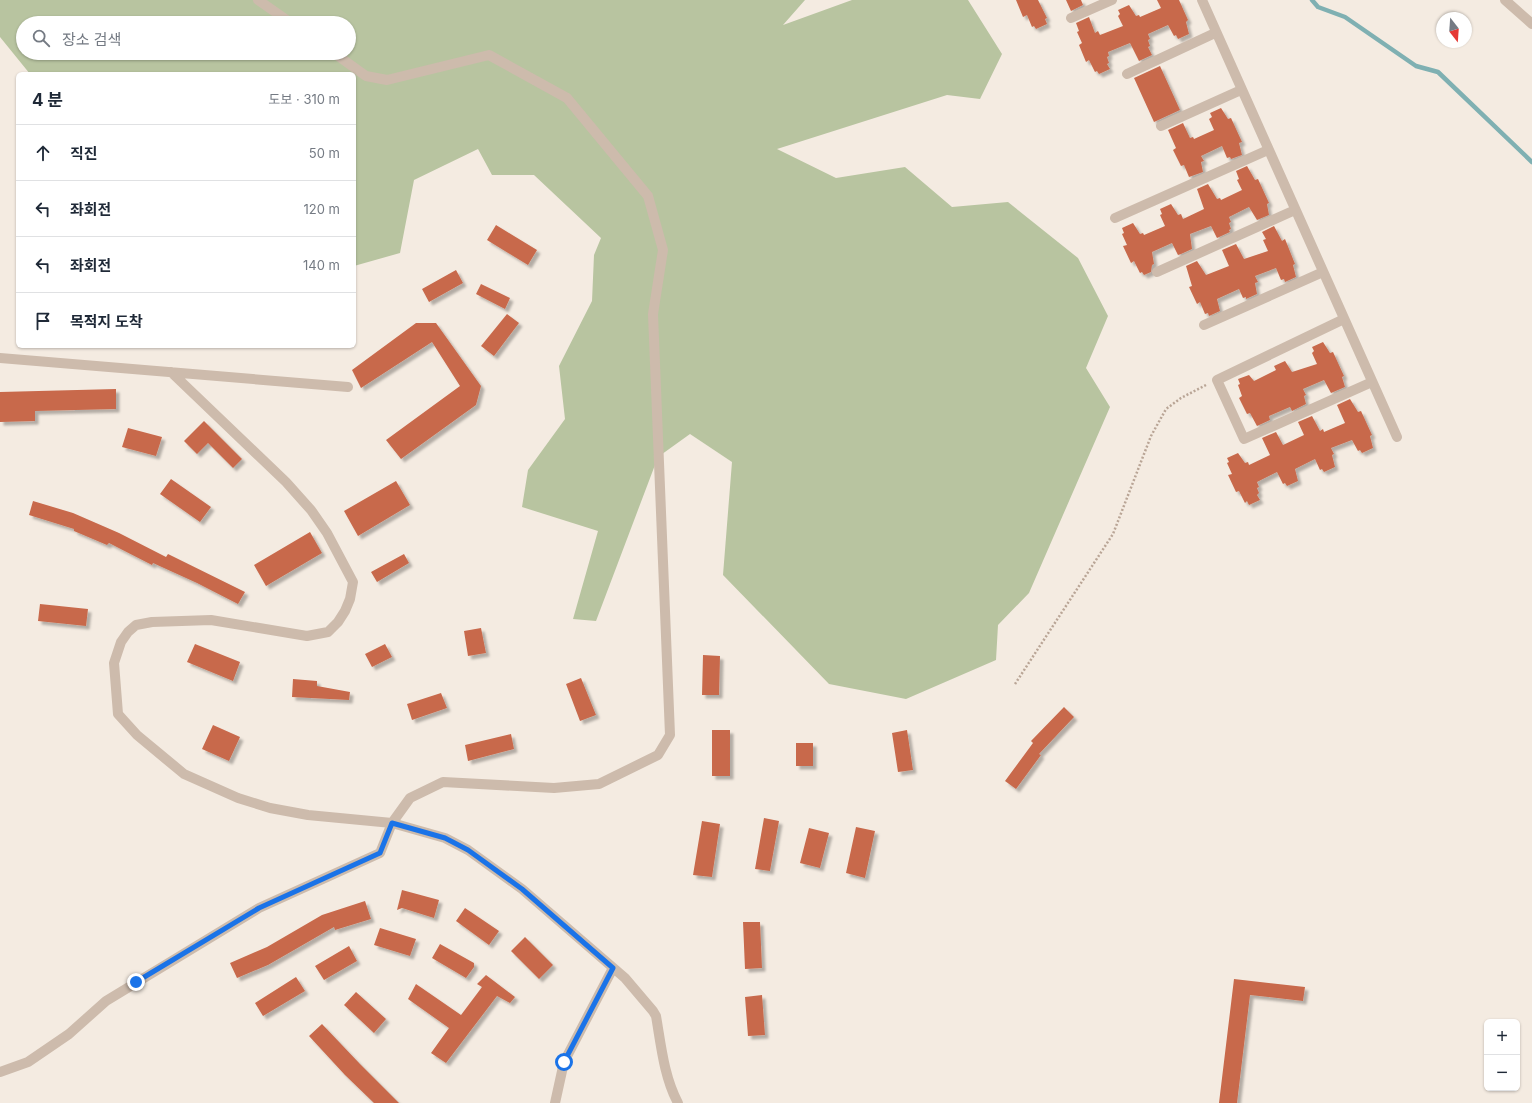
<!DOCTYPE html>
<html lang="ko">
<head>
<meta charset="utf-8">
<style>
  body { margin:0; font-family:Inter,"Noto Sans KR",sans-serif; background:#f2f2f3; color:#1f2937 }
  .controls { position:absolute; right:12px; bottom:12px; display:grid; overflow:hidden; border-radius:6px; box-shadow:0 1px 3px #0004 }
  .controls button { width:36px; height:36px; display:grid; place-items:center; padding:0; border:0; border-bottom:1px solid #e0e1e3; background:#fff; color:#1f2937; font:20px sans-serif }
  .compass { position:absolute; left:1436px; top:12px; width:36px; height:36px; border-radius:50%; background:#fff; box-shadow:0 1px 3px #0004; rotate:163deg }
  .stop { position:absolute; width:12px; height:12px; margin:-9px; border:3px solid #1a73e8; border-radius:50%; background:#fff }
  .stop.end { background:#1a73e8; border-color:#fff; box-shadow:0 1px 4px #0008 }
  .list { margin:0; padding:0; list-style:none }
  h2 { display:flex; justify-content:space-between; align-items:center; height:52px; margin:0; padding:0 16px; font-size:17px }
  h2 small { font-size:13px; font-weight:400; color:#747a83 }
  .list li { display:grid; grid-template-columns:26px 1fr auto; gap:12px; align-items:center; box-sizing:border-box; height:56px; padding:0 16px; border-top:1px solid #e0e1e3 }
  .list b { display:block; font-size:15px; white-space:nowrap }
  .list em { font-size:13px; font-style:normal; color:#747a83 }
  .icon { flex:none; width:22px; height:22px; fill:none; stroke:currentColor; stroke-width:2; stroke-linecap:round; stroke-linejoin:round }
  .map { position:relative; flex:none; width:1532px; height:1103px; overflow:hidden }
  .search { position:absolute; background:#fff; box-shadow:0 1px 3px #0004; left:16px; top:16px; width:340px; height:44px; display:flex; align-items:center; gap:10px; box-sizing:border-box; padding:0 14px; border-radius:22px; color:#747a83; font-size:15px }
  .panel { position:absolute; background:#fff; box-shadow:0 1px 3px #0004; left:16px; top:72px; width:340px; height:276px; border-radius:6px }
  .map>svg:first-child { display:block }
  .green { fill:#b8c4a0; fill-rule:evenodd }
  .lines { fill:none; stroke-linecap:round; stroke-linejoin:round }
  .stream { stroke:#7fb0b2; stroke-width:4.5 }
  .building { fill:#c8694b; filter:url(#shadow) }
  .path { stroke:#b9a596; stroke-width:2.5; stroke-dasharray:2 2; stroke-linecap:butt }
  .minor { stroke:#cdbbac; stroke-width:10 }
  .route { stroke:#1a73e8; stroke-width:5 }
</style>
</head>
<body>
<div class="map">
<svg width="1532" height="1103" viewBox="0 0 1532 1103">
  <defs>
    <filter id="shadow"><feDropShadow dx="3.5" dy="3.5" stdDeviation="1" flood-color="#0004"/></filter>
  </defs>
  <rect width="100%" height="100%" fill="#f4ebe1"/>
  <path class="green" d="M0 0H805L783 25 852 0H968L1002 54 980 99 947 95 777 149 836 178 905 167 952 207 1008 202 1078 258 1108 316 1086 368 1110 407 1029 593 998 625 996 660 906 699 829 684 723 575 732 462 690 434 658 457 596 621 573 619 598 531 522 507 528 470 565 419 559 366 592 301 594 255 601 238 534 175H492L478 149 414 180 400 253 354 266V74H30L0 37ZM23 23H349V53H23Z"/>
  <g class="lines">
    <path class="stream" d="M1312 0 1318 7 1345 17 1416 66 1438 72 1532 162"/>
  </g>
  <path class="building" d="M1016 0H1038L1047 18 1045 19 1047 24 1036 29 1034 26 1032 27 1027 15 1023 17Z
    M1066 0H1081L1083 5 1071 11Z
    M1157 0H1179L1188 20 1186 22 1189 34 1178 39 1176 35 1174 36 1168 25 1148 34 1150 39 1148 40 1150 46 1148 47 1152 55 1139 61 1130 43 1108 52 1109 56 1107 57 1109 63 1107 64 1110 69 1099 74 1097 71 1095 72 1089 60 1086 62 1079 45 1082 43 1077 32 1079 31 1076 23 1089 17 1095 33 1098 31 1100 35 1123 26 1118 16 1120 14 1118 10 1129 5 1136 16 1139 15 1140 17 1161 8Z
    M1160 66 1180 110 1154 122 1134 78Z
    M1221 108 1228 119 1231 118 1242 142 1239 143 1242 155 1231 159 1230 157 1227 158 1222 146 1201 156 1204 161 1201 162 1203 172 1189 177 1184 165 1181 166 1173 150 1176 148 1168 130 1183 123 1190 138 1193 137 1194 139 1214 130 1209 119 1212 117 1210 113Z
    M1247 166 1255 180 1258 179 1269 203 1267 204 1269 215 1257 220 1249 207 1229 217 1231 222 1229 223 1231 229 1229 230 1230 232 1217 238 1211 226 1190 234 1192 249 1181 254 1178 255 1172 243 1152 252 1154 264 1152 265 1151 272 1144 275 1142 272 1140 273 1134 261 1131 263 1123 246 1127 245 1122 234 1124 233 1122 228 1133 223 1140 234 1143 233 1144 235 1165 226 1160 215 1162 214 1160 209 1171 204 1178 215 1181 214 1183 219 1204 209 1197 189 1208 184 1217 199 1220 198 1221 200 1242 190 1237 180 1239 179 1236 171Z
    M496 225 537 250 528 265 487 240Z
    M1274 226 1282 241 1285 239 1295 264 1293 265 1296 277 1285 282 1284 279 1281 280 1276 268 1255 276 1258 282 1255 283 1257 294 1246 299V297L1243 298 1239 289 1217 299 1220 311 1209 316 1208 313 1205 314 1200 302 1197 304 1189 287 1192 286 1186 266 1197 261 1206 275 1229 266 1222 250 1236 244 1244 259 1268 251 1263 240 1266 239 1262 232Z
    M456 270 463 283 429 302 422 289Z
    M481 284 510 298 505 309 476 294Z
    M507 314 519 323 494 356 481 346Z
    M416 323H436L481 386 476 405 401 459 386 440 460 386 432 342 361 388 352 370Z
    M1323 342 1330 353 1333 352 1344 376 1342 377 1345 387 1331 393 1324 380 1303 389 1306 395 1304 396 1306 404 1292 411 1290 407 1269 416 1270 420 1257 426 1250 413 1247 414 1239 398 1242 396 1238 385 1240 384 1238 379 1249 375 1254 381 1276 370 1274 366 1285 361 1292 372 1317 364 1312 353 1314 351 1312 347Z
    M116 389V409L35 411V421L0 422V392Z
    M1350 399 1358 412 1361 411 1372 435 1370 436 1373 448 1362 453 1360 450 1358 451 1352 440 1331 448 1334 454 1332 455 1335 467 1324 472 1322 469 1320 470 1315 459 1295 469 1298 481 1287 486 1285 483 1283 484 1277 472 1257 482 1259 487 1257 488 1259 493 1257 495 1260 500 1249 505 1247 501 1245 503 1239 491 1236 492 1228 475 1232 474 1227 463 1229 462 1227 458 1238 453 1245 463 1248 462 1249 465 1270 455 1262 438 1276 432 1283 445 1304 435 1298 422 1312 416 1320 431 1323 429 1324 432 1345 423 1337 405Z
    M204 421 242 459 233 468 208 443 197 454 184 441Z
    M128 428 162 437 156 456 122 447Z
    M171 479 211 507 200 522 160 494Z
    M396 481 410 505 358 536 344 511Z
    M33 501 73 513 119 533 166 557 168 554 245 592 238 604 197 583 153 563 152 565 109 543 107 545 74 531V529L29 515Z
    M310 532 322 553 266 586 254 565Z
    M404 554 409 563 377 582 371 572Z
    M40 604 88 609 86 626 38 621Z
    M481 628 486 653 468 656 464 631Z
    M195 644 240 662 233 681 187 662Z
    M385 644 392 657 372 667 365 654Z
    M703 655 720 656 719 695H702Z
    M581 678 596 715 580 721 566 684Z
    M293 679 317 681V686L350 692 349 700 292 697Z
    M441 693 447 708 412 720 407 704Z
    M1064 707 1074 717 1039 754 1041 755 1016 789 1005 781 1033 743 1031 741Z
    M213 725 240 737 229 761 202 749Z
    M712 730H730V776H712Z
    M907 730 913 770 898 772 892 733Z
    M511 734 514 749 468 761 465 745Z
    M796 743H813V766H796Z
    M764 818 779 821 770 871 755 869Z
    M702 821 720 824 712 877 693 875Z
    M856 827 875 831 865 878 846 873Z
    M809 828 829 833 820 868 800 863Z
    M402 890 439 900 434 918 402 908 397 910Z
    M365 901 371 919 335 930 334 927 268 965 237 978 230 963 267 947 322 915Z
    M465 908 499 931 489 945 456 921Z
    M743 922H760L762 968 745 969Z
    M380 928 416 939 410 956 374 945Z
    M525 937 553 965 539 979 511 951Z
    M440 944 474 963V967L466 978 432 958Z
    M349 946 357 961 324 980 315 966Z
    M486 975 515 997 510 1003 497 996 446 1063 431 1053 449 1028 408 999 416 984 461 1015 482 987 477 984Z
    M296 977 305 991 263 1016 255 1003Z
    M1234 979 1305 987 1303 1001 1250 995 1237 1103H1219Z
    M356 992 386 1019 374 1033 344 1005Z
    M762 995 765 1035 748 1036 745 997Z
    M322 1024 360 1064 399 1103H374L345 1075 309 1036Z"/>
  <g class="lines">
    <path class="path" d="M1015 684 1113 534 1151 436 1166 409 1181 398 1206 385"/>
    <path class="minor" d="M258 0 291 23
      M1202 0 1397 437
      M1505 0 1532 24
      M1071 18 1112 0
      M1127 74 1215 33
      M1161 126 1241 90
      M1115 218 1268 150
      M1157 272 1295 210
      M1344 319 1217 380 1244 439 1372 382
      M1204 325 1323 272
      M0 358 348 387
      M171 372 286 482 311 510 327 533 353 582 350 599 345 611 338 622 328 632 307 636 211 620 152 622 136 625 128 632 121 642 114 663 118 714 137 735 184 774 238 798 270 808 308 815 392 823 445 838 468 850 522 889 625 978 653 1011 656 1016C661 1045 664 1077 678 1103
      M0 1072 28 1062 69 1034 106 1001 259 908 380 853 392 823 410 798 443 782 554 788 599 784 658 755 670 735 653 314 663 250 648 196 567 98 489 55 387 80 366 76 334 53
      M555 1103 564 1062 613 968"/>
  </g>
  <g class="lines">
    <path class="route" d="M136 982 259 908 380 853 392 823 445 838 468 850 522 889 613 968 564 1062"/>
  </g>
</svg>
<div class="controls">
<button>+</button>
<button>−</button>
</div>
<svg class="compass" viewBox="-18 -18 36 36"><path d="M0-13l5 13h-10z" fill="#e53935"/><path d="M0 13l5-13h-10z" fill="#747a83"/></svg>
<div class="stop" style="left:564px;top:1062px"></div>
<div class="stop end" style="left:136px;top:982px"></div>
<div class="search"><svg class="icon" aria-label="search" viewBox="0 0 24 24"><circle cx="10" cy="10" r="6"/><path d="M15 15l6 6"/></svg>장소 검색</div>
<section class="panel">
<h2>4 분<small>도보 · 310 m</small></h2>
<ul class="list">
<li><svg class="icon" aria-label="ahead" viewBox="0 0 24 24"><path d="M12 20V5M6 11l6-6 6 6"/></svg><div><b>직진</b></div><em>50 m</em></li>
<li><svg class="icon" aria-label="left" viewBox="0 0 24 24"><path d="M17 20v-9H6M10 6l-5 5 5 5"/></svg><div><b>좌회전</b></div><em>120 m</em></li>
<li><svg class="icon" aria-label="left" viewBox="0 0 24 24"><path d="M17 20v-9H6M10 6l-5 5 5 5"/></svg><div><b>좌회전</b></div><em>140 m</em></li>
<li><svg class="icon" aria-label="arrive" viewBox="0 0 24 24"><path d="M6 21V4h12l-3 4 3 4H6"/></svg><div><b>목적지 도착</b></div></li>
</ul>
</section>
</div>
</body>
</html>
